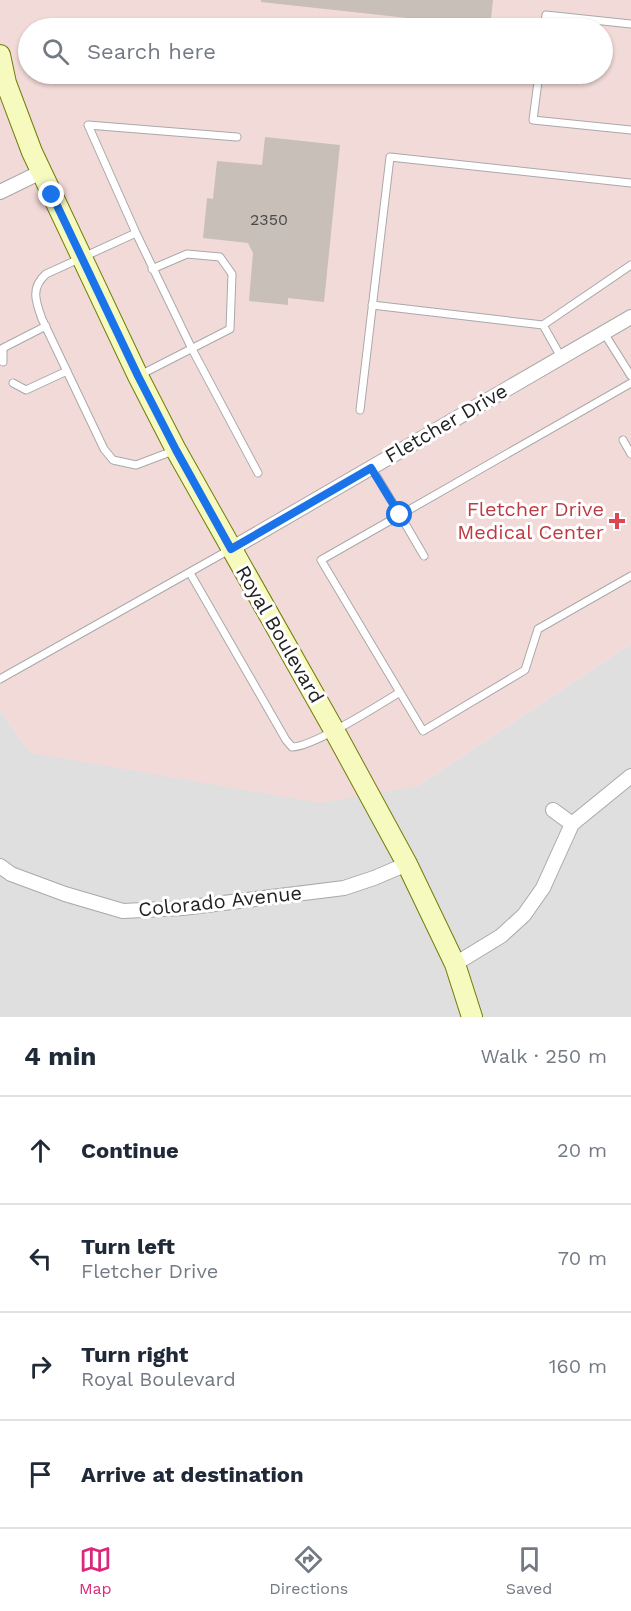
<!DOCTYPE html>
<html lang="en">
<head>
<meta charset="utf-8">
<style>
  body { margin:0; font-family:"Work Sans",sans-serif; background:#f2f2f3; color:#1f2937 }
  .stop { position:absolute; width:18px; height:18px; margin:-14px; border:4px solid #1a73e8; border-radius:50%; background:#fff }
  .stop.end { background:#1a73e8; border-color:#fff; box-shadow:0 2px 6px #0008 }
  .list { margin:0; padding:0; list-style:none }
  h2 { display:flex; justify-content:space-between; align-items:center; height:78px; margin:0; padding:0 24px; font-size:26px }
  h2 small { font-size:20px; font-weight:400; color:#747a83 }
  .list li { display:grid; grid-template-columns:39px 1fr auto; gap:18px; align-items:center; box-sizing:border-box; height:108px; padding:0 24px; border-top:2px solid #e0e1e3 }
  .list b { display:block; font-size:22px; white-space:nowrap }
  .list p { margin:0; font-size:20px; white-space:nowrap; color:#747a83 }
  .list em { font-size:20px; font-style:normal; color:#747a83 }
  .icon { flex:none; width:33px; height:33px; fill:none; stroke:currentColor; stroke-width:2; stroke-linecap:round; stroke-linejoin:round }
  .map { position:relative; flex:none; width:631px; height:1017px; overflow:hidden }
  .search { position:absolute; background:#fff; box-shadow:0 2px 4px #0004; left:18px; right:18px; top:18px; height:66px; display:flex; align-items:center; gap:15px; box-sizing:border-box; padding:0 21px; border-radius:33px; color:#747a83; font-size:22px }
  .sheet { height:510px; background:#fff }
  nav { display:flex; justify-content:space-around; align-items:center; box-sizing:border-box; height:84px; border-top:2px solid #e0e1e3; background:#fff; font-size:16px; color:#747a83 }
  nav a { display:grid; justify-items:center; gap:3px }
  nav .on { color:#db2777 }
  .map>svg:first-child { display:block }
  .residential { fill:#e0dfdf }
  .commercial { fill:#f2dad9; fill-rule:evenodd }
  .building { fill:#c7bfb8 }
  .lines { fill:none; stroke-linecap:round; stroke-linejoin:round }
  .lane-casing { stroke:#a9a9a9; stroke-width:9 }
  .street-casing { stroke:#a9a9a9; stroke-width:16 }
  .secondary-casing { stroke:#707d05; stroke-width:22 }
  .lane { stroke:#fff; stroke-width:7 }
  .street { stroke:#fff; stroke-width:14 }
  .secondary { stroke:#f7fabf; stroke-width:20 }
  .route { stroke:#1a73e8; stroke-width:8 }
  .health-dot { fill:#e0444e; stroke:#fff; stroke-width:2 }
  .labels { text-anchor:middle; stroke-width:6; stroke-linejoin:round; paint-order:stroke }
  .number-label { font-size:16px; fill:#4b4948 }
  .street-label { font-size:20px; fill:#222; stroke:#fff }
  .health-label { font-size:20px; fill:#be3a42; stroke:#fff; text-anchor:end }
</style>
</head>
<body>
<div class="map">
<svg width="631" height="1017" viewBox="0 0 631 1017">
  <rect width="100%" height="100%" fill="#f2efe9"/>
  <path class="residential" d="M631 644V1017H0V711L31 753 418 786Z"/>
  <path class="commercial" d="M0 0H631V644L418 786 320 803 31 753 0 711ZM28 28H602V74H28Z"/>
  <path class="building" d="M261 0H493L490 27 261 2Z
    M265 137 340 145 324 302 288 298V305L249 301 253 253 248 243 203 238 207 198 213 199 217 161 262 165Z"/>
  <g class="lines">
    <g class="lane-casing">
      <path id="lane" d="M544 28 546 15 631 24
        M539 74 533 120 631 130
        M136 233 192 349 258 473
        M372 305 543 325 561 357
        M543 325 631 265
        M604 333 631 376
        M3 362V348L46 326
        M140 375 230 329 232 274 220 257 187 254 152 269
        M13 383 26 390 67 371
        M360 410 390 157 631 183
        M623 440 631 454
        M173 451 136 465 113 460 104 449 42 319C36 302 30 288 46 274L136 233 88 125 237 137
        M371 467 400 515 321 560 423 731 525 670 538 629 631 576
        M424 556 400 515 631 383
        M190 573 286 740 292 747C313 747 379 705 400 692
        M0 679 229 550"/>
    </g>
    <g class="street-casing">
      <path id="street" d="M0 192 41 172
        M231 549 631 317
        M553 810 572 824
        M0 866 11 874 65 894 123 911 183 908 344 888 374 878 407 864
        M455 964 501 936 524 915 543 888 572 824 631 776"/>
    </g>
    <g class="secondary-casing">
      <path id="secondary" d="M0 55 6 83 32 152 138 376 176 450 334 730 407 864 455 964 472 1017"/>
    </g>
    <use href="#lane" class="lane"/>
    <use href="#street" class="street"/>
    <use href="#secondary" class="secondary"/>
  </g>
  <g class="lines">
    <path class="route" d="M52 195 138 376 176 450 231 549 371 468 400 515"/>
  </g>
  <path class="health-dot" d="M614 512h6v6h6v6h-6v6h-6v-6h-6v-6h6z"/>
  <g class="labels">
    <g class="number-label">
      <text x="269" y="225">2350</text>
    </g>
    <g class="street-label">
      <text transform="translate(446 423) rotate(-30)" y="7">Fletcher Drive</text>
      <text transform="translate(280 634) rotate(60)" y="7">Royal Boulevard</text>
      <text transform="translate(220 901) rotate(-6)" y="7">Colorado Avenue</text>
    </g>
    <g class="health-label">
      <text x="604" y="516">Fletcher Drive<tspan x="604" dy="23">Medical Center</tspan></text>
    </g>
  </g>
</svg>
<div class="stop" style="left:400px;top:515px"></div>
<div class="stop end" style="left:52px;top:195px"></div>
<div class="search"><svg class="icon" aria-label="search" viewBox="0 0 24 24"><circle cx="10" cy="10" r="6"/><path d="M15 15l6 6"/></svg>Search here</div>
</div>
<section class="sheet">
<h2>4 min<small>Walk · 250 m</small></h2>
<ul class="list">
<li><svg class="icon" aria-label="ahead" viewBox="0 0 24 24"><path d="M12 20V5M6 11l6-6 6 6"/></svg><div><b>Continue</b></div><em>20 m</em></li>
<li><svg class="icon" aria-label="left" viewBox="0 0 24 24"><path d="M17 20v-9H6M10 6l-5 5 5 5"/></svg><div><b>Turn left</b><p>Fletcher Drive</p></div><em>70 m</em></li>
<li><svg class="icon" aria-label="right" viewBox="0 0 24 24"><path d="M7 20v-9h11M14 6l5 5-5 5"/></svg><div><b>Turn right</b><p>Royal Boulevard</p></div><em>160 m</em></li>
<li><svg class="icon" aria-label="arrive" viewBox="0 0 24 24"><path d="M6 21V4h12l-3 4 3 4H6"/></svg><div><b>Arrive at destination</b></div></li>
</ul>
</section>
<nav>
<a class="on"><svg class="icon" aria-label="map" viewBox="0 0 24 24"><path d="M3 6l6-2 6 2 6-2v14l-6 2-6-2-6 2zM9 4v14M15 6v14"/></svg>Map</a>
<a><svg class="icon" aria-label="directions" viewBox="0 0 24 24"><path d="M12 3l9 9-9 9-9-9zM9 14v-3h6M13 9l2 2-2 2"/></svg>Directions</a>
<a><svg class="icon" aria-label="saved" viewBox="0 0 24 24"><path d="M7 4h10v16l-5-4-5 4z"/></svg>Saved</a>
</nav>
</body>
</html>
